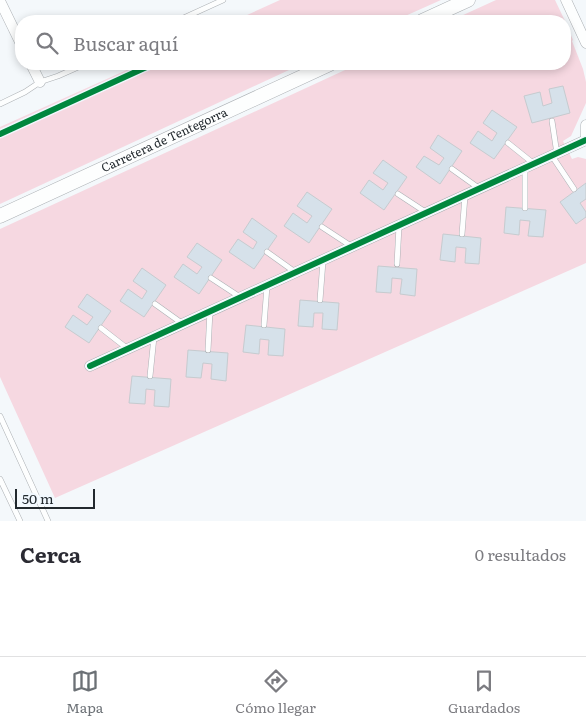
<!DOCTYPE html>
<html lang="es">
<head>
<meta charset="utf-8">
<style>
  body { margin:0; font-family:Literata,serif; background:#f7f7f7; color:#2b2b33 }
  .scale { position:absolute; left:15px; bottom:12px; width:80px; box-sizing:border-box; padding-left:5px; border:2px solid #22292e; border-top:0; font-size:14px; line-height:18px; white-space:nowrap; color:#22292e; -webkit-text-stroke:4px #f1f8fe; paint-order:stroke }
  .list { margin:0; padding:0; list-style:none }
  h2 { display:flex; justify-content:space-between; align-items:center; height:65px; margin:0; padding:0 20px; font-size:21px }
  h2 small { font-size:16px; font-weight:400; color:#7c7c81 }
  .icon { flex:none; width:28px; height:28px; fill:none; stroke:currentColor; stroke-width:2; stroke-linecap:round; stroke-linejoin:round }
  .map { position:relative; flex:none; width:586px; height:521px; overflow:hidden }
  .search { position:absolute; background:#fff; box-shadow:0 2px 8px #0003; left:15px; right:15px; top:15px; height:55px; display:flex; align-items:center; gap:12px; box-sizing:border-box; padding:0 18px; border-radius:20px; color:#7c7c81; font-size:19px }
  .sheet { height:135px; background:#fff }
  nav { display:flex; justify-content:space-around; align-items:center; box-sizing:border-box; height:70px; border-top:1px solid #e1e1e2; background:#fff; font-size:14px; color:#7c7c81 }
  nav a { display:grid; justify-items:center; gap:2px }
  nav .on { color:#6c7176 }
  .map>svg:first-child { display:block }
  .green { fill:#f6d8e1 }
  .building { fill:#d6e1ea; stroke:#c6cbcf }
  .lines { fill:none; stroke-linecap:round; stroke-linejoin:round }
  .service-casing { stroke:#acb0b4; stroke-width:6 }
  .minor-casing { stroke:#acb0b4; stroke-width:11 }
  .secondary-casing { stroke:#acb0b4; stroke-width:15 }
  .service { stroke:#fdfefe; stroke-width:5 }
  .minor { stroke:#fdfefe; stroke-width:10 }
  .secondary { stroke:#fdfefe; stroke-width:14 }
  .cycleway-casing { stroke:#f1f8fe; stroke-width:9 }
  .cycleway { stroke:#00873e; stroke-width:6 }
  .labels { text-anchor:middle; stroke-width:4.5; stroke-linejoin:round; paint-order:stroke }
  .street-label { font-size:12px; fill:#22292e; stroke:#f1f8fe }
</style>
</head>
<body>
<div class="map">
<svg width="586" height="521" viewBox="0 0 586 521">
  <rect width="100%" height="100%" fill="#f4f8fb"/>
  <path class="green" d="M280 0H441L394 21H234Z
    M496 0H555L565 21H450Z
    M565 21 573 40 572 41 583 69 586 82V103L571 136 563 141 572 159 578 157 586 159V263L55 498 0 377V229L358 64H565Z
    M140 64H302L0 204V127Z"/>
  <path class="building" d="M563 86 570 113 532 123 524 96 540 92 543 106 552 103 549 89Z
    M492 110 517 127 494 159 470 143 478 131 492 141 497 133 483 123Z
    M438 135 462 151 440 184 416 167 424 156 439 165 444 158 430 148Z
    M383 160 407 177 384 210 360 193 369 180 383 190 388 183 373 173Z
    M586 183V199L580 203 586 212V217L576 224 560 202Z
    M307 192 332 209 309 243 284 226 293 213 307 223 312 216 297 206Z
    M506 207 546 210 543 237 528 236 530 221 520 220 519 235 504 233Z
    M252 218 277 236 254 269 229 252 238 239 253 249 257 242 243 232Z
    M443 234 481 238 479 264 465 263 466 248 456 247 455 262 440 260Z
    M197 243 222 260 199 294 174 277 183 264 197 274 202 267 187 257Z
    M378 266 417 269 415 296 400 294 402 279 392 278 391 293 376 292Z
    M142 268 166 285 144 317 120 301 128 289 142 299 147 291 133 281Z
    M87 294 111 311 89 343 65 327 73 315 87 325 93 317 78 307Z
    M300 300 339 303 337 330 322 329 323 313H314L313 327 298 326Z
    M246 325 285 329 283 356 268 355 269 340 260 339 259 354 243 352Z
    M188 350 228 353 226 381 211 379 212 364 203 363 201 378 186 377Z
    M132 376 171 379 169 407 154 406 155 390 146 389 145 404 129 403Z"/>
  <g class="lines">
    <g class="service-casing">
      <path id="service" d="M177 21 223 0
        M0 104 25 92 40 82 58 76 85 64
        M552 121 557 154
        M508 143 533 163
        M552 156 574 189
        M452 169 480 189
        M398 194 427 213
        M525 208V168
        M322 227 351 246
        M462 234 465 196
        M267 252 295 272
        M397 264 399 226
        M211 278 240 297
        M320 300 323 261
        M155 304 183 324
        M264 325 267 286
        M101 328 128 349
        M208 350 210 311
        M150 376 154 337
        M0 416 48 521
        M0 479 20 521"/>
    </g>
    <g class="minor-casing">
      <path id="minor" d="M566 0 586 43
        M0 1 21 44
        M31 64 40 82
        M586 125V139
        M90 366 586 140"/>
    </g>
    <g class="secondary-casing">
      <g id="secondary">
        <path d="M422 21 468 0"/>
        <path id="s1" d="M0 216 330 64"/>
      </g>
    </g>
    <use href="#service" class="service"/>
    <use href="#minor" class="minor"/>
    <use href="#secondary" class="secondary"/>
    <g class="cycleway-casing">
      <path id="cycleway" d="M0 134 153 64
        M90 366 586 140"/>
    </g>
    <use href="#cycleway" class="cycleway"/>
  </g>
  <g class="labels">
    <g class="street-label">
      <text dy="4" stroke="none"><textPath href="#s1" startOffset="181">Carretera de Tentegorra</textPath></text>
    </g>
  </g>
</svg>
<div class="scale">50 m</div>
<div class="search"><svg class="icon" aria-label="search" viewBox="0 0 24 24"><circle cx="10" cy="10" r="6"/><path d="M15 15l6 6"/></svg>Buscar aquí</div>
</div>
<section class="sheet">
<h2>Cerca<small>0 resultados</small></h2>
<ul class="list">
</ul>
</section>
<nav>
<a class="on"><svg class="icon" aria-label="map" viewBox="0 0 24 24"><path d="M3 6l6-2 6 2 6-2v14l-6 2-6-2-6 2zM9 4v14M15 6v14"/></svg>Mapa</a>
<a><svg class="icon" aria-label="directions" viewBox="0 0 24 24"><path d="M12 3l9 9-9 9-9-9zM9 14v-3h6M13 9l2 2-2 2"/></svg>Cómo llegar</a>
<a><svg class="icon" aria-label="saved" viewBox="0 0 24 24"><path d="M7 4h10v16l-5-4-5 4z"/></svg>Guardados</a>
</nav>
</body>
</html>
